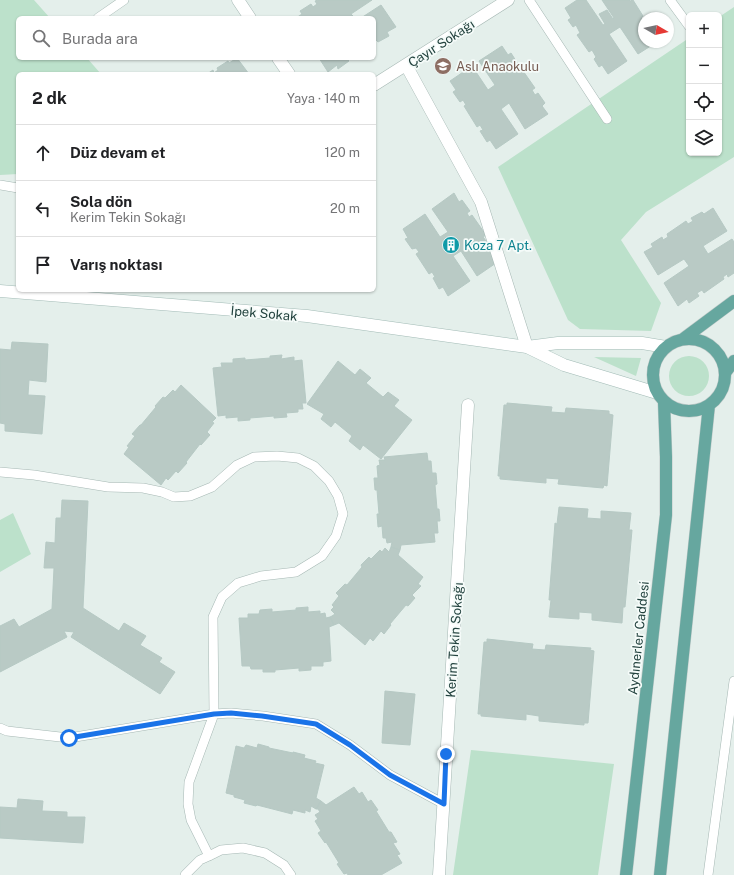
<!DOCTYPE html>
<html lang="tr">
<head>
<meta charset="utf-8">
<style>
  body { margin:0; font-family:"Public Sans",sans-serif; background:#f2f2f2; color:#202124 }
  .controls { position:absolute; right:12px; top:12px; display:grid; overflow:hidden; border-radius:6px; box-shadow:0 1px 3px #0004 }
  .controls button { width:36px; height:36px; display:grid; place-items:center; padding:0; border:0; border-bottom:1px solid #e0e0e0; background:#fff; color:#202124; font:20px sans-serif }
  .compass { position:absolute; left:638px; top:12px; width:36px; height:36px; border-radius:50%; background:#fff; box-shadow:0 1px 3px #0004; rotate:99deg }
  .stop { position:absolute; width:12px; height:12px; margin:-9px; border:3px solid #1a73e8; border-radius:50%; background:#fff }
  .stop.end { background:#1a73e8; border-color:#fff; box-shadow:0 1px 4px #0008 }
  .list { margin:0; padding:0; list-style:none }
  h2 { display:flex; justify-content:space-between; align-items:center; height:52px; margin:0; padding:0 16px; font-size:17px }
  h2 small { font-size:13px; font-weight:400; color:#757577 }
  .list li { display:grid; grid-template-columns:26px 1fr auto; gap:12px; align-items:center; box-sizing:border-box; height:56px; padding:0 16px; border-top:1px solid #e0e0e0 }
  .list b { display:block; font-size:15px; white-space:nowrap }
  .list p { margin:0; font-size:13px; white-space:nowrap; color:#757577 }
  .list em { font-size:13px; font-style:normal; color:#757577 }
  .icon { flex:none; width:22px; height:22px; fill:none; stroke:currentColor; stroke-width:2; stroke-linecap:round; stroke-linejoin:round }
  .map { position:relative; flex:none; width:734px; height:875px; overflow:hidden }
  .search { position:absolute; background:#fff; box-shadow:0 1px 3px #0004; left:16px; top:16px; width:360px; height:44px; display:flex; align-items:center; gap:10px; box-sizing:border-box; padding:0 14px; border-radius:6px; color:#757577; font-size:15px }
  .panel { position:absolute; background:#fff; box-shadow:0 1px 3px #0004; left:16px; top:72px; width:360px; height:220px; border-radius:6px }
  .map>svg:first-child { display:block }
  .green { fill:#bce1cb }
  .building { fill:#b9cac5; stroke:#b6c9c4 }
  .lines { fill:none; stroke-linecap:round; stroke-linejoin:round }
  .lane-casing { stroke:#a6b8b4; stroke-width:10 }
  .street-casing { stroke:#a6b8b4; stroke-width:13 }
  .secondary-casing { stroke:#a2bbb6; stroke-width:13 }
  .primary-casing { stroke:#c1cac9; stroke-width:13 }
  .lane { stroke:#fff; stroke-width:9 }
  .street { stroke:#fff; stroke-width:12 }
  .secondary { stroke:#fff; stroke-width:12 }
  .primary { stroke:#66a79f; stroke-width:12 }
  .route { stroke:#1a73e8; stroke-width:5 }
  .labels { text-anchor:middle; stroke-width:3.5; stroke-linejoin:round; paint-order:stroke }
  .street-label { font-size:13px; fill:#22423e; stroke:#f5fbf9 }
  .education-label { font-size:13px; fill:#785e54; stroke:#f5fbf9; text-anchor:start }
  .culture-label { font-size:13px; fill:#0d838f; stroke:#f5fbf9; text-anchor:start }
</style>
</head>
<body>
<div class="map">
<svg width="734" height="875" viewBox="0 0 734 875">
  <rect width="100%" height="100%" fill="#e4efeb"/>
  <path class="green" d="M0 0H34L50 18H18V58H87L101 74H18V174L0 175Z
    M734 7V157L646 212 621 240 661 303 651 331 580 329 568 320 498 167 689 38V153H719V17Z
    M669 376a20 20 0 1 1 40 0a20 20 0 1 1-40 0Z
    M594 357 641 358 636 376Z
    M13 513 31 554 0 572V520Z
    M471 750 614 764 598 875H453Z"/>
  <path class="building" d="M318 0H372L351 14 354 17 352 18H296L302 14 300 11 311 4 313 7 317 4 315 1Z
    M577 0H586L603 25 605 24 599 14 607 10 613 19 614 18 602 0H629L630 1 633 0 643 16 641 18 644 22V42H657L638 54 620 27 609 34 627 61 608 74 602 65 599 67 594 59 596 57 592 50 589 52 577 35 580 33 576 25 573 27 568 20 571 18 565 8Z
    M381 5 396 27 387 32 389 36 378 42 376 40 374 41V18H361Z
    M502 46 508 55 511 53 518 64 516 65 518 70 521 68 535 88 532 90 535 95 538 93 545 103 542 106 548 114 525 129 509 103 501 109 518 134 496 149 490 140 487 142 480 131 483 130 480 125 477 127 464 106 466 105 463 100 460 102 453 92 456 90 450 81 472 66 488 90 495 85 479 61Z
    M237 58 249 74H207L213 70 214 73 218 70 217 68 228 61 229 63Z
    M319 58H348L347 59 349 61 338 69 337 65 328 72Z
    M454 193 459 202 462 200 470 211 467 213 469 217 472 215 486 235 483 237 487 242 489 240 499 261 477 276 461 251 453 256 470 281 448 296 443 287 439 289 433 278 435 277 432 272 429 274 416 254 419 252 416 248 412 249 405 239 408 238 403 229 425 214 440 237 448 232 432 209Z
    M713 208 727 231 703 246 708 254 732 239 734 242V273L728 277 727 274 723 277 724 279 704 293 702 290 697 293 699 296 689 303 687 299 678 306 664 283 689 266 684 259 658 275 644 252 653 247 651 244 662 237 663 240 668 237 667 234 686 221 688 224 693 221 691 218 702 212 704 214Z
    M12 342 48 344 46 382 29 380 28 395 45 396 42 434 5 431V424L0 423V349L11 350Z
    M282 355 281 359 294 357V361L302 360 306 403H302L303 409H298V412L286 413 287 417 274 418V416L250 418V420L238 421V417L226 418V415L218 416 213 368 222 367 221 363H233V359L245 358V360L270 358V356Z
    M338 361 355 375 360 369 371 378 366 383 383 397 388 392 399 400 394 406 412 420 381 459 363 445 360 450 349 441 352 436 335 422 331 427 321 419 324 414 307 404Z
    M181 385 216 418 212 422 214 423 207 432 210 435 201 445 200 444 186 462 187 463 178 473 176 471 168 480 166 478 161 485 124 454 129 447 127 446 135 436 132 434 140 425H141L156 407 155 406 163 397 165 398 173 390 175 392Z
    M507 403 552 407 551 412 565 413 566 408 609 411V414L613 415 607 486 604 485 603 488 558 484 559 479 546 478V483L500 479V476H498L504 405H507Z
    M427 453 428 461H431L432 473H436L437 484 435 485 437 509H439L440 521H437L438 533H434L435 542 401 545 400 550 391 547 392 542 387 543 386 538H383L382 526 378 527 377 514H379L377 490H375L374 478H378L377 466 380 465 379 460H385L384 457Z
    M62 500 88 501 83 608 119 631 124 623 146 636 140 645 162 658 159 662 175 672 160 694 71 637 74 632 64 631 67 637 0 672V626L14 619 19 627 52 609 54 568H44L46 542 55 543 56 518H61Z
    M559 507 588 509 587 518 601 519V511L631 513 629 530H632L625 607H623L622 623 592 620V613L579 612V619L549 617 551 600H549L555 523 557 524Z
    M391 547 400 550 398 555 423 577 418 584 421 586 412 595 415 598 408 606 406 605 390 624 391 625 384 634 381 631 373 641 370 638 365 645 339 623 334 625 330 617 332 616 335 614 331 610 334 607 332 605 339 596 336 593 345 584 347 585 362 567 361 565 369 557 371 559 380 550 382 552 385 548 389 552Z
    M308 607V612L320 611V614L325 613 326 618 330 617 334 625 329 627 331 661 323 662V666H311V670L299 671V668L275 670V672H263V669H251L250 666H242L239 618H248V614H259L260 610 272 609V612L296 610V608Z
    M487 639 533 644 532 649 545 650 546 645 591 648 590 650 594 651 588 723H584V725L539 721V716L526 714V720L481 716V714H478L484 642H487Z
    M385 691 415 694 410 745 382 743Z
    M258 744 269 747V748L293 753V752L305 755 304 758 316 761 315 763 324 765 316 798 321 801 316 809 311 806 310 812 305 810V813L293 810 292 814 257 805 256 806 244 803 245 800 234 797V795L226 793 236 746 244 748 246 745 257 748Z
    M354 787 359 794 362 792 368 802 371 800 378 810 376 811 389 832H391L397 842 393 843 400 854 397 855 402 863 381 875H348L347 873 344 874 337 864 339 863 326 842 325 843 318 833 321 831 315 821 318 819 315 815 320 812 318 809H316L321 801 326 805Z
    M18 799 43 801 42 811 67 812V817H85L83 843 0 838V807L17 808Z"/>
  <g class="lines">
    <g class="lane-casing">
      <path id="lane" d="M529 0 607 119
        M670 0 689 26
        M98 18 124 0
        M0 185 18 188
        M0 472 34 475 108 487 143 488 162 492 174 497 190 496 212 487 237 465 254 457 277 456 298 458 314 466 329 481 338 496 343 514 336 536 322 556 296 572 261 576 238 583 222 597 213 617 214 714 189 782 188 804 191 820 209 856
        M0 728 7 731 69 738 214 714 231 713 263 716 316 724 350 745 390 775 444 804
        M185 875 200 860 209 856 221 850 243 848 265 853 284 865 291 875
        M708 875 734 681"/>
    </g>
    <g class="street-casing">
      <path id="street" d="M238 0 250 18
        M278 58 289 74
        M406 65 481 202 527 347
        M374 85 508 0
        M439 875 468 405"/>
    </g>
    <g class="secondary-casing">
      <path id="secondary" d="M0 291 307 316 527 347 558 343H642L666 347
        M527 347 564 365 657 393"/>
    </g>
    <g class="primary-casing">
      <path id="primary" d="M683 339 734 301
        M653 375a36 36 0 1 1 72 0a36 36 0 1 1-72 0Z
        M725 373 734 361
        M626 875 666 515V457L664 402
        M660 875 709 405"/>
    </g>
    <use href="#lane" class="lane"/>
    <use href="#street" class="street"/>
    <use href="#secondary" class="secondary"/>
    <use href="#primary" class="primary"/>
  </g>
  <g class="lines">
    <path class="route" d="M69 738 214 714 231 713 262 716 316 724 350 745 390 775 444 804 446 754"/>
  </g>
  <defs>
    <g id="school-disc" transform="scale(0.9)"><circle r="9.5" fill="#8d6e63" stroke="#f5fbf9"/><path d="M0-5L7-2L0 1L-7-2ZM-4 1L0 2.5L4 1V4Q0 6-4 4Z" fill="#fff"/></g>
    <g id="building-disc" transform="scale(0.9)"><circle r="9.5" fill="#0f9aa8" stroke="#f5fbf9"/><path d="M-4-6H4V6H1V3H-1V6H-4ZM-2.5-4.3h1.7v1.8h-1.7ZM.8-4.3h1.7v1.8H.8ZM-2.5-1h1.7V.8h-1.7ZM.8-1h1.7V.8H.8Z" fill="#fff"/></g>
  </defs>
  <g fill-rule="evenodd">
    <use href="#school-disc" x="443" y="66"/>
    <use href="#building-disc" x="451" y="245"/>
  </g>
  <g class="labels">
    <g class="street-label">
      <text transform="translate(441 43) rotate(-33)" y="5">Çayır Sokağı</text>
      <text transform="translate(264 313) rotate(5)" y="5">İpek Sokak</text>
      <text transform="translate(638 638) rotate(-84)" y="5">Aydınerler Caddesi</text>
      <text transform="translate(454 640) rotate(-86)" y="5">Kerim Tekin Sokağı</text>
    </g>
    <g class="education-label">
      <text x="456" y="71">Aslı Anaokulu</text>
    </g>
    <g class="culture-label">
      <text x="464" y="250">Koza 7 Apt.</text>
    </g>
  </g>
</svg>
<div class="controls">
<button>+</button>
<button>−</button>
<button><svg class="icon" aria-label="locate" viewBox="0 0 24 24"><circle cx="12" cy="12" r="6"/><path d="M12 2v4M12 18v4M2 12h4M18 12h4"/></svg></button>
<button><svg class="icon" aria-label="layers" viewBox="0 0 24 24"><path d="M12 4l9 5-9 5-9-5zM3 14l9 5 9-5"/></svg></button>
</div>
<svg class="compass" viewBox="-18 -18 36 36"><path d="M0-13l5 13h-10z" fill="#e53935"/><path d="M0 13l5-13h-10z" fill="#757577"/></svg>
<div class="stop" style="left:69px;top:738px"></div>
<div class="stop end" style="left:446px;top:754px"></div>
<div class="search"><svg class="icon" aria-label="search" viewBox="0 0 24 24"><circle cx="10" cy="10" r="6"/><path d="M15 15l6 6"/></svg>Burada ara</div>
<section class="panel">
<h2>2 dk<small>Yaya · 140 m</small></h2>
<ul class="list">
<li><svg class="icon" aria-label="ahead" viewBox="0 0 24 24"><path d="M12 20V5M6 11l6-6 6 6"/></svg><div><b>Düz devam et</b></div><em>120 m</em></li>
<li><svg class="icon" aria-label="left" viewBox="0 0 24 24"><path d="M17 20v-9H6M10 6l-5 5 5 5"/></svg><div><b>Sola dön</b><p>Kerim Tekin Sokağı</p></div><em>20 m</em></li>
<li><svg class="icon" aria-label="arrive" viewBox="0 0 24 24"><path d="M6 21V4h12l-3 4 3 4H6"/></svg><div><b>Varış noktası</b></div></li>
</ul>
</section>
</div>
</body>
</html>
